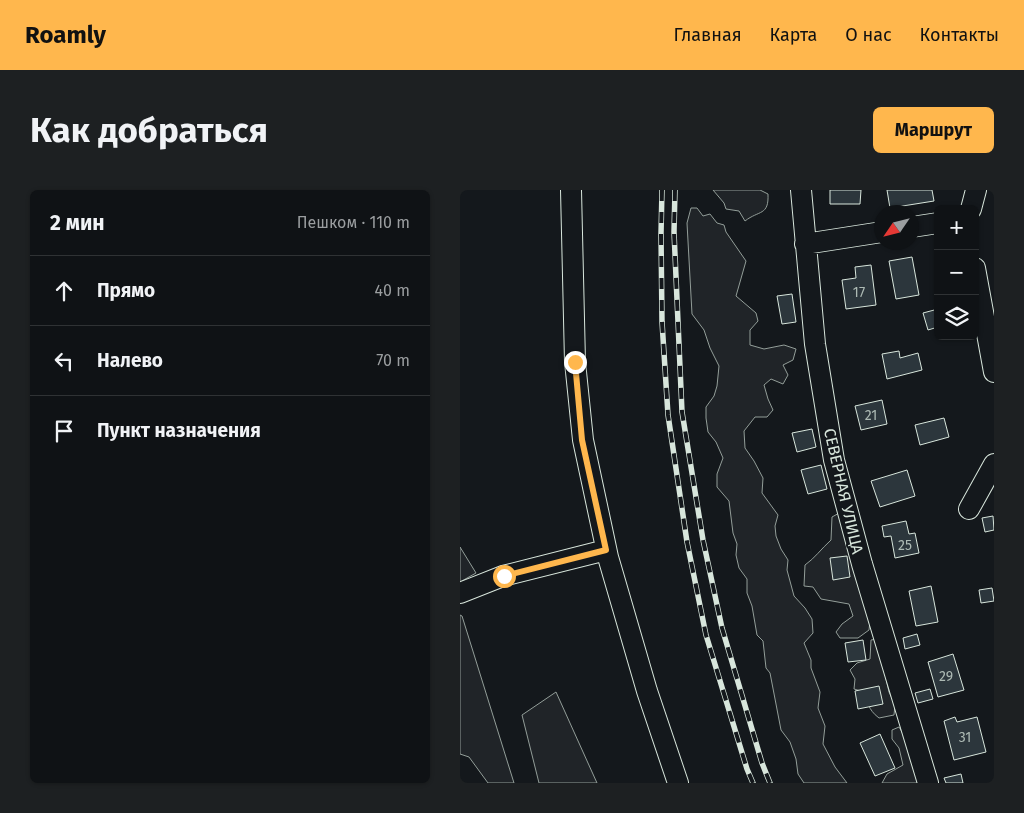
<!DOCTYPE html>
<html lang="ru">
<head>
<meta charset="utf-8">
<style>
  body { margin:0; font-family:"Fira Sans",sans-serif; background:#1d2022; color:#f1f3f6 }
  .controls { position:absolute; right:15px; top:15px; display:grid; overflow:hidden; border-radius:8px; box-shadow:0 1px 4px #0004 }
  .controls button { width:45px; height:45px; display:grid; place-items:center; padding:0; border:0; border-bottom:1px solid #2f3234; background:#0f1215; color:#f1f3f6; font:25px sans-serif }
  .compass { position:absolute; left:414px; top:15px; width:45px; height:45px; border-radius:50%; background:#0f1215; box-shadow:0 1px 4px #0004; rotate:235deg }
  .stop { position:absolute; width:15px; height:15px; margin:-11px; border:4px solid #ffb74d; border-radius:50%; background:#fff }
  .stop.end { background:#ffb74d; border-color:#fff; box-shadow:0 1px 5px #0008 }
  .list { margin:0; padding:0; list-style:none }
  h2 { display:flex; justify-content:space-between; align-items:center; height:65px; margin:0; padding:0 20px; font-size:21px }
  h2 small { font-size:16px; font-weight:400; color:#9b9ea0 }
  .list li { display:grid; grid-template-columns:32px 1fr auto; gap:15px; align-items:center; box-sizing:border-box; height:70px; padding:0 20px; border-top:1px solid #2f3234 }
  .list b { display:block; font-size:19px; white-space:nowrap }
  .list em { font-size:16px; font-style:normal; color:#9b9ea0 }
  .icon { flex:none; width:28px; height:28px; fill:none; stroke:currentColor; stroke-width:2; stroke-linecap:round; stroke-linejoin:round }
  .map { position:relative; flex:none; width:534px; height:593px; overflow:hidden; border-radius:8px }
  header { display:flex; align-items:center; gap:30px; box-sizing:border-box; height:70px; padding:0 25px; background:#ffb74d; color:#111 }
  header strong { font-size:24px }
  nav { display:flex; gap:28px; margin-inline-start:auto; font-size:18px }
  .intro { display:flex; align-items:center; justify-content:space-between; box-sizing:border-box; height:120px; padding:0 30px }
  h1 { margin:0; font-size:35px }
  .button { padding:12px 22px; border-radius:8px; background:#ffb74d; color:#111; font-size:18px; font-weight:700 }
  main { display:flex; gap:30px; padding:0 30px }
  aside { flex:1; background:#0f1215; border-radius:8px; box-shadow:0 1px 4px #0004 }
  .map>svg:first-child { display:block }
  .green { fill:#202428; stroke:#939e99 }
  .building { fill:#2c363c; stroke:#d8e6dc }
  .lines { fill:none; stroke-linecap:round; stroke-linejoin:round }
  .minor-casing { stroke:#d8e6dc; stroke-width:22 }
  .minor { stroke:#14181c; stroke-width:20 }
  .rail-casing { stroke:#d8e6dc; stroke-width:5.5 }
  .rail { stroke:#14181c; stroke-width:4; stroke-dasharray:11; stroke-linecap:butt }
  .route { stroke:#ffb74d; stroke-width:6 }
  .labels { text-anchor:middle; stroke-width:4; stroke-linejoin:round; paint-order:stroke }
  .number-label { font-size:14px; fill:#adbab4 }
  .street-label { font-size:16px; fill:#d8e6dc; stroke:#14181c }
</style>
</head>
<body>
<header>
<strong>Roamly</strong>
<nav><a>Главная</a><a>Карта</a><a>О нас</a><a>Контакты</a></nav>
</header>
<div class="intro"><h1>Как добраться</h1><a class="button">Маршрут</a></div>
<main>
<aside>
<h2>2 мин<small>Пешком · 110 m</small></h2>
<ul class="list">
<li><svg class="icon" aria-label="ahead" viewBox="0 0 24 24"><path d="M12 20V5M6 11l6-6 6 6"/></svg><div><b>Прямо</b></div><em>40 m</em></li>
<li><svg class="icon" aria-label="left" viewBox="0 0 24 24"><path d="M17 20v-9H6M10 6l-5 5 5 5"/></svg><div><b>Налево</b></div><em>70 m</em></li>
<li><svg class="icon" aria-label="arrive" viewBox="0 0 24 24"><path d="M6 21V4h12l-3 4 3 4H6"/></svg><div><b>Пункт назначения</b></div></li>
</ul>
</aside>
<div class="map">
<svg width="534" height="593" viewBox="0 0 534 593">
  <rect width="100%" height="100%" fill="#14181c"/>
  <path class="green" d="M253 0H300L308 4C309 26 299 20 285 31L279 21 266 19 264 13Z
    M231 18H237L243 26 250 24 257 33 264 35 266 42 286 71 276 106 296 123 298 131 290 140V155L304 159 324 155 336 159 333 170 323 175 328 185 323 194 311 189 304 195 308 209 313 220 307 227H295L284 241 285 258 294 271 303 288 302 303 318 325 315 336 316 346 321 359 328 370 327 380 334 406 345 418 352 429 353 443 344 453 351 470V478L360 502 358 518 365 536 363 554 375 577 387 593H344L338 584 336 569 330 552 321 540 310 483 306 478 303 451 297 445 292 416 287 403V389L279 378 276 365 277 354 273 343 269 311 257 297V284L263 268 256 252 248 242 246 228V217L254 206 257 196 259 176 250 158 244 140 232 124 227 33Z
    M381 322 411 422 409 440 398 448H380L376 442 382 434 393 426 389 414 361 409 353 397 344 396 345 375C355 368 361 359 371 350L372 327Z
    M0 357 16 383 0 392Z
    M0 425 2 426 54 593H28L9 567 0 564Z
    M417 449 429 502 435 515 434 525 419 528C407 519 409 512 401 501L394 499 395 489 390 480 397 473 410 469 411 450Z
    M96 502 137 593H79L62 525Z
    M439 537 449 554 458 593H422L427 584 443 575 439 558 432 549V540Z"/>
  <path class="building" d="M370 0H401L400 14H370Z
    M427 0H472L474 11 430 18Z
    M452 67 459 105 436 109 429 71Z
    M411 75 416 115 386 119 382 90 396 88 395 77Z
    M332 104 336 132 322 134 317 106Z
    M478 119V137L468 140 463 123Z
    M439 161 440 168 458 163 462 180 427 189 422 164Z
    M422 210 427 234 401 240 395 216Z
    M484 228 489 247 460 255 455 235Z
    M352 239 356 257 337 262 332 243Z
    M361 275 367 299 348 304 341 280Z
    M447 280 455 306 420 317 411 291Z
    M533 326 534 340 525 342 522 328Z
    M446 331 449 344 455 343 459 363 435 368 431 346 424 347 422 336Z
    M387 366 390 387 373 390 370 368Z
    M471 396 478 432 456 436 449 401Z
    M532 398 534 411 521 413 519 400Z
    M457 444 460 455 445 459 443 448Z
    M403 450 406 470 388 472 385 453Z
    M493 464 504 500 478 507 468 472Z
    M419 496 423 514 398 519 395 501Z
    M470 499 473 509 458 513 455 503Z
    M495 527 497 532 517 527 526 562 494 570 484 531Z
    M420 544 435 578 415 586 400 553Z
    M501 584 503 593H486L484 588Z"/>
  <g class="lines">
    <g class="minor-casing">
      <path id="minor" d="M111 0 115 172 123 250 148 367 187 501 218 593
        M341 0 355 154 374 270 402 374 468 593
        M511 19 516 0
        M452 37 478 33
        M345 54 422 42
        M515 78 534 182
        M509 319 534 274
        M0 403 43 386 146 360"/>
    </g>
    <use href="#minor" class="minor"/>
    <g class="rail-casing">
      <path id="rail" d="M202 0 201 44 202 132 208 225 227 352 246 445 287 579 293 593
        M215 0 214 42 222 222 243 350 262 438 302 573 310 593"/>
    </g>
    <use href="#rail" class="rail"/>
  </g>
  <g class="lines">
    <path class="route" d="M44 386 146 360 122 250 115 172"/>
  </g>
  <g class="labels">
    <g class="number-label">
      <text x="399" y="107">17</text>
      <text x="411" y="230">21</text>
      <text x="445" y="360">25</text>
      <text x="486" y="491">29</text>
      <text x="505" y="552">31</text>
    </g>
    <g class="street-label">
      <text transform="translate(384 301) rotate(77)" y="6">СЕВЕРНАЯ УЛИЦА</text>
    </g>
  </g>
</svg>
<div class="controls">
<button>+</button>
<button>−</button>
<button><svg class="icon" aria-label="layers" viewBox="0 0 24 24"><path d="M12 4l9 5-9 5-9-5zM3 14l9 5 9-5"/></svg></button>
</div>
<svg class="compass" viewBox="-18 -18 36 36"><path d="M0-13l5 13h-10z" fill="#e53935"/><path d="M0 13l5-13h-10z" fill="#9b9ea0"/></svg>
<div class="stop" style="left:44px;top:386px"></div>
<div class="stop end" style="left:115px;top:172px"></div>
</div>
</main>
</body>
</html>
